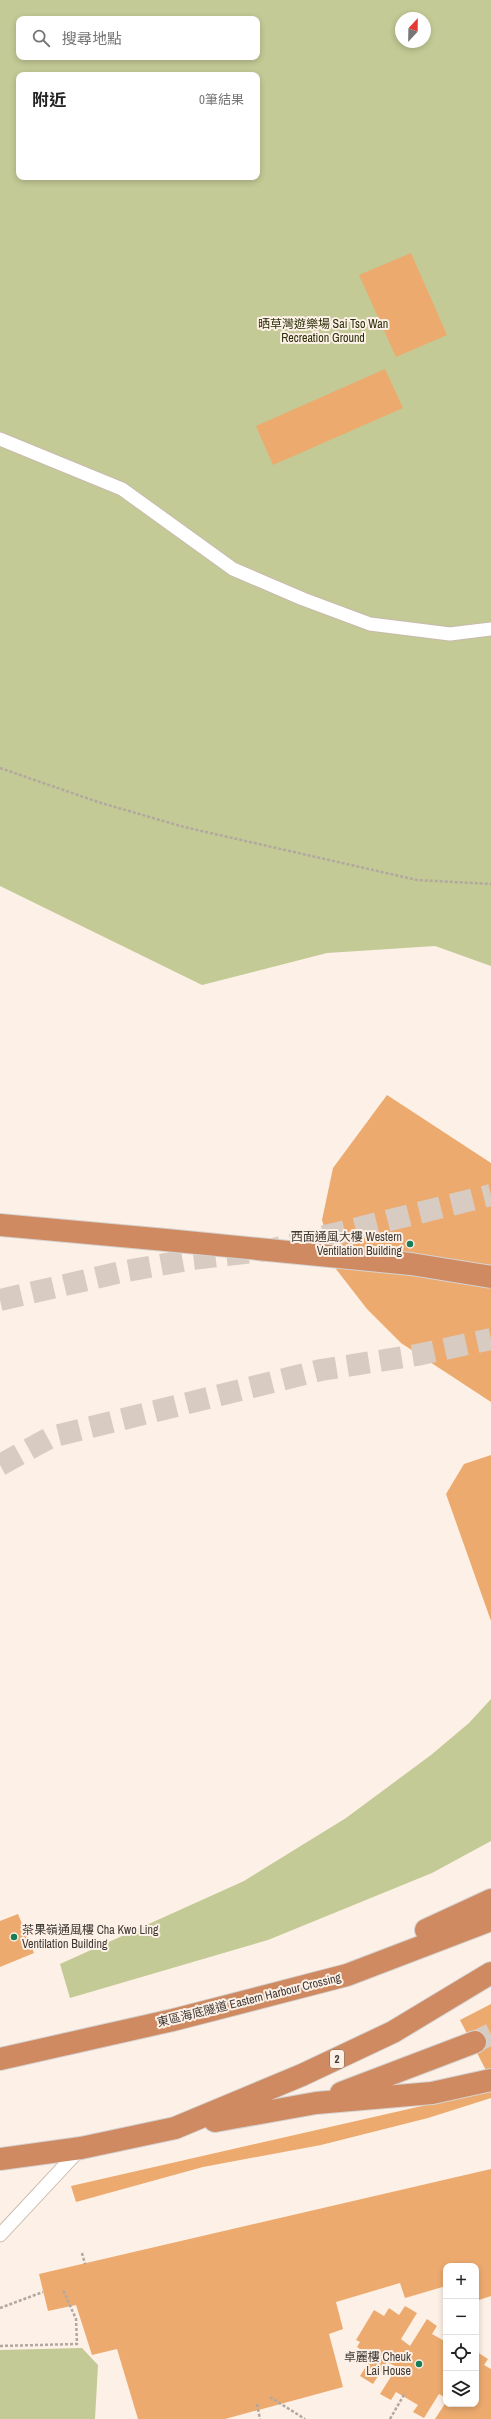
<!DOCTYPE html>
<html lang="zh-TW">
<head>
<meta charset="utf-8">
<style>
  body { margin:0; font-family:"Archivo Narrow","Noto Sans TC",sans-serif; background:#f6f6f6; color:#222 }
  .controls { position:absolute; right:12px; bottom:12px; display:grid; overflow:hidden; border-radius:8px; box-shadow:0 2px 6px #0003 }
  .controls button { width:36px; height:36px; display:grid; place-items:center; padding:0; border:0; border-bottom:1px solid #e0e0e0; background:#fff; color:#222; font:20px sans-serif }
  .compass { position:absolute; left:395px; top:12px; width:36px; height:36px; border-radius:50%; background:#fff; box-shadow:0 2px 6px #0003; rotate:22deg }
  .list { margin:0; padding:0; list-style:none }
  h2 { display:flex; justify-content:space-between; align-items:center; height:52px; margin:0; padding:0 16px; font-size:17px }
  h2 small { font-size:13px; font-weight:400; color:#767676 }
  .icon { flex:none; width:22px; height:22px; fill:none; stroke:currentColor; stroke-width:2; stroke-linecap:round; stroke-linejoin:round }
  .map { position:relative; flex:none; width:491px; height:2419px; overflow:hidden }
  .search { position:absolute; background:#fff; box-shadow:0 2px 6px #0003; left:16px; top:16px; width:244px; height:44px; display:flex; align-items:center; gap:10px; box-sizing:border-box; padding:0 14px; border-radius:8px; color:#767676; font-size:15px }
  .panel { position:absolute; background:#fff; box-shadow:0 2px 6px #0003; left:16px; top:72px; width:244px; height:108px; border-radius:8px }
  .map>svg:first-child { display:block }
  .green { fill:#c3ca95; fill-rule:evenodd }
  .building { fill:#ecaa6f }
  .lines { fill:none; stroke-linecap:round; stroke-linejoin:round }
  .trunk-tunnel { stroke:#d7cbc2; stroke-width:22; stroke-dasharray:22 11; stroke-linecap:butt }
  .motorway-tunnel { stroke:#d7cbc2; stroke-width:22; stroke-dasharray:22 11; stroke-linecap:butt }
  .service-casing { stroke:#c9baad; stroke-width:15 }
  .motorway-casing { stroke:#d5d3d2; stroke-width:24 }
  .path { stroke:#b2a8a0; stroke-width:2.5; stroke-dasharray:3 2; stroke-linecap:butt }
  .service { stroke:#fff; stroke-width:13 }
  .motorway { stroke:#cf8a61; stroke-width:22 }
  .motorway-bridge-casing { stroke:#d5d3d2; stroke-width:24; stroke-linecap:butt }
  .motorway-bridge { stroke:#cf8a61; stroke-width:22 }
  .poi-dot { fill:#177e57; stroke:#fdf0e6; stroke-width:1.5 }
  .labels { text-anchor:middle; stroke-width:4; stroke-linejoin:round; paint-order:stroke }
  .shield { fill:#fdf0e6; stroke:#787069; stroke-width:1 }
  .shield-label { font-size:11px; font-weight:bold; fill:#3f3934 }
  .park-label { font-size:12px; fill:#2b2e09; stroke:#fdf0e6 }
  .poi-label { font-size:12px; fill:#3f3934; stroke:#fdf0e6; text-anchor:end }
  .street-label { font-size:12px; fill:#3f3934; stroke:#fdf0e6 }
</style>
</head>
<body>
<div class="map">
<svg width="491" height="2419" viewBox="0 0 491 2419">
  <rect width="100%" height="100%" fill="#fdf0e6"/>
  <path class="green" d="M0 0H491V966L435 946 327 953 202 985 0 886ZM401 18H425V42H401ZM19 19H257V57H19ZM19 75H257V177H19Z
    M491 1699V1841L432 1873 268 1940 70 1998 60 1964 244 1881 346 1818 431 1755 469 1723Z
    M82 2348 98 2365 95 2419H0V2350Z"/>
  <path class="building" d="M411 253 447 335 396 357 359 275Z
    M385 369 403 408 273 465 256 426Z
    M387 1095 491 1163V1402L401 1343 367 1309 336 1269 322 1220 333 1168Z
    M491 1455V1621L446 1494 464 1464Z
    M18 1914 34 1953 0 1967V1921Z
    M491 2004V2080L460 2020Z
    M491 2085V2098L428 2118 321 2145 203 2167 76 2202 71 2186 422 2106Z
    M491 2169V2296L476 2301V2266H446V2286L405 2298 400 2283 336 2302 343 2329 329 2334 343 2387 225 2419H138L117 2349 92 2355 76 2305 48 2311 39 2274Z
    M405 2306 417 2313 401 2339 410 2346 427 2319 437 2326 432 2334 446 2342V2398L439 2394 424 2418 413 2412 418 2405 396 2392 391 2400 380 2394 397 2367 387 2362 373 2384 360 2376 372 2357 357 2347 360 2342 356 2340 374 2310 384 2316 389 2308 399 2315Z
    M477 2352 488 2359 484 2365 491 2369V2419H435L446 2402V2404H476Z"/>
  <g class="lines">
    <path class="trunk-tunnel" d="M0 1300 121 1272 193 1259 269 1250 491 1195
      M0 1465 51 1437 321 1370 417 1355 491 1339"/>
    <path class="motorway-tunnel" d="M475 2042 491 2034"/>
    <g class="service-casing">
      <path id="service" d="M0 439 122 489 233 569 303 599 370 624 450 634 491 629
        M0 2235 81 2148"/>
    </g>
    <g class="motorway-casing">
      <path id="motorway" d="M0 1225 166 1240
        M426 1930 491 1900
        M0 2059 173 2020 347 1975 491 1920
        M341 2093 475 2042
        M215 2121 316 2103 432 2093 491 2080
        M0 2159 81 2148 175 2128 302 2075 393 2032 491 1973"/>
    </g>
    <path class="path" d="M0 768 98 802 184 827 417 880 491 884
      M82 2253 85 2264
      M0 2308 43 2292
      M0 2346 77 2344 76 2319 63 2290
      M270 2397 305 2419
      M257 2404 260 2419
      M390 2419 405 2393"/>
    <use href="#service" class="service"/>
    <use href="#motorway" class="motorway"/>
    <g class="motorway-bridge-casing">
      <path id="motorway-bridge" d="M166 1240 411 1264 491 1277"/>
    </g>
    <use href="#motorway-bridge" class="motorway-bridge"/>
  </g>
  <g class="poi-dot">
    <circle cx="410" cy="1244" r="4"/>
    <circle cx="14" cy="1937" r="4"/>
    <circle cx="419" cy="2364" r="4"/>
  </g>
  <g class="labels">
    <rect class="shield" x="330" y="2050" width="14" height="18" rx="3"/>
    <g class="shield-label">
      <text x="337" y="2063">2</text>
    </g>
    <g class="park-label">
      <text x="323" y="328">晒草灣遊樂場 Sai Tso Wan<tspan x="323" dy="14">Recreation Ground</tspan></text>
    </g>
    <g class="poi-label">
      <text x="402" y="1241">西面通風大樓 Western<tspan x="402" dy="14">Ventilation Building</tspan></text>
      <text x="22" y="1934" text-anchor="start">茶果嶺通風樓 Cha Kwo Ling<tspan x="22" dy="14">Ventilation Building</tspan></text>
      <text x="411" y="2361">卓麗樓 Cheuk<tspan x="411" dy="14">Lai House</tspan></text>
    </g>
    <g class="street-label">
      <text transform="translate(249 2000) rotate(-14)" y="4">東區海底隧道 Eastern Harbour Crossing</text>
    </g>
  </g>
</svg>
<div class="controls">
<button>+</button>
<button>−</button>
<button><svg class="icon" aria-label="locate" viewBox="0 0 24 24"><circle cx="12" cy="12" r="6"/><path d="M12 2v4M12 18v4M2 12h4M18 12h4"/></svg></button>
<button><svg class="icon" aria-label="layers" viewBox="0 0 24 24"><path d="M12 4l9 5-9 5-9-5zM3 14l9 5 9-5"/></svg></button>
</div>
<svg class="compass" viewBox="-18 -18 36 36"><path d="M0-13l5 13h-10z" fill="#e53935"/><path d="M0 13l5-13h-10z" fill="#767676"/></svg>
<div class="search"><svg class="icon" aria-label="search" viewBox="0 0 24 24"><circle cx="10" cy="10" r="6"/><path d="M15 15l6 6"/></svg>搜尋地點</div>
<section class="panel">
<h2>附近<small>0筆結果</small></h2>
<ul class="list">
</ul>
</section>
</div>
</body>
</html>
